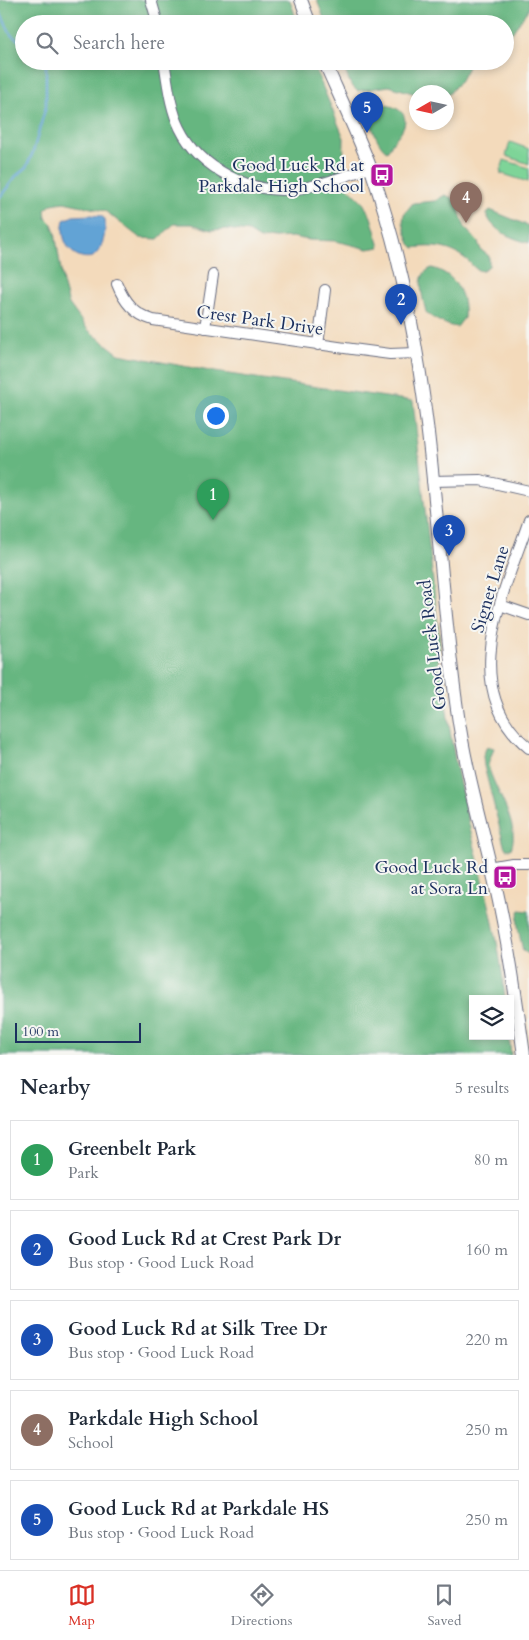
<!DOCTYPE html>
<html lang="en">
<head>
<meta charset="utf-8">
<style>
  body { margin:0; font-family:Cardo,serif; background:#f2f2f3; color:#1f2937 }
  .controls { position:absolute; right:15px; bottom:15px; display:grid; overflow:hidden; border-radius:0px; box-shadow:0 2px 8px #0003 }
  .controls button { width:45px; height:45px; display:grid; place-items:center; padding:0; border:0; border-bottom:1px solid #e0e1e3; background:#fff; color:#1f2937; font:25px sans-serif }
  .compass { position:absolute; left:409px; top:85px; width:45px; height:45px; border-radius:50%; background:#fff; box-shadow:0 2px 8px #0003; rotate:261deg }
  .scale { position:absolute; left:15px; bottom:12px; width:126px; box-sizing:border-box; padding-left:5px; border:2px solid #1b2f5e; border-top:0; font-size:14px; line-height:18px; white-space:nowrap; color:#1b2f5e; -webkit-text-stroke:4px #f6f6f2; paint-order:stroke }
  .you { position:absolute; left:215px; top:415px; width:18px; height:18px; margin:-12px; border:4px solid #fff; border-radius:50%; background:#1a73e8; box-shadow:0 0 0 8px #1a73e833 }
  .badge { display:grid; place-items:center; width:32px; height:32px; border-radius:50%; background:#d93025; color:#fff; font-size:16px; font-weight:700 }
  .pin { position:absolute; translate:-50% -41px; filter:drop-shadow(0 1px 2px #0008) }
  .pin::after { content:''; position:absolute; top:26px; width:18px; height:15px; background:inherit; clip-path:polygon(0 0,100% 0,50% 100%) }
  .list { margin:0; padding:0; list-style:none }
  h2 { display:flex; justify-content:space-between; align-items:center; height:65px; margin:0; padding:0 20px; font-size:21px }
  h2 small { font-size:16px; font-weight:400; color:#747a83 }
  .list li { display:grid; grid-template-columns:32px 1fr auto; gap:15px; align-items:center; box-sizing:border-box; height:80px; margin:0 10px 10px; padding:0 10px; border:1px solid #e0e1e3; border-radius:0px }
  .list b { display:block; font-size:19px; white-space:nowrap }
  .list p { margin:0; font-size:16px; white-space:nowrap; color:#747a83 }
  .list em { font-size:16px; font-style:normal; color:#747a83 }
  .icon { flex:none; width:28px; height:28px; fill:none; stroke:currentColor; stroke-width:2; stroke-linecap:round; stroke-linejoin:round }
  .map { position:relative; flex:none; width:529px; height:1055px; overflow:hidden }
  .search { position:absolute; background:#fff; box-shadow:0 2px 8px #0003; left:15px; right:15px; top:15px; height:55px; display:flex; align-items:center; gap:12px; box-sizing:border-box; padding:0 18px; border-radius:28px; color:#747a83; font-size:19px }
  .sheet { height:515px; background:#fff }
  nav { display:flex; justify-content:space-around; align-items:center; box-sizing:border-box; height:70px; border-top:1px solid #e0e1e3; background:#fff; font-size:14px; color:#747a83 }
  nav a { display:grid; justify-items:center; gap:2px }
  nav .on { color:#d93025 }
  .map>svg:first-child { display:block }
  .green { fill:#7ed498; stroke:#4c827b }
  .forest { fill:#66b680; stroke:#40726f }
  .water { fill:#62a3d5; stroke:#3e699a }
  .lines { fill:none; stroke-linecap:round; stroke-linejoin:round }
  .stream { stroke:#62a3d5; stroke-width:2.5 }
  .minor-casing { stroke:#676b7f; stroke-width:12 }
  .major-casing { stroke:#676b7f; stroke-width:14 }
  .minor { stroke:#fff; stroke-width:10 }
  .major { stroke:#fff; stroke-width:12 }
  .labels { text-anchor:middle; stroke-width:4; stroke-linejoin:round; paint-order:stroke }
  .poi-label { font-size:18px; fill:#1b2f5e; stroke:#f6f6f2; text-anchor:end }
  .street-label { font-size:18px; fill:#1b2f5e; stroke:#f6f6f2 }
</style>
</head>
<body>
<div class="map">
<svg width="529" height="1055" viewBox="0 0 529 1055">
  <rect width="100%" height="100%" fill="#f6f6f2"/>
  <filter id="ink" filterUnits="userSpaceOnUse"><feTurbulence type="fractalNoise" baseFrequency=".02" numOctaves="2"/><feDisplacementMap in="SourceGraphic" scale="10" xChannelSelector="R" yChannelSelector="G"/><feConvolveMatrix kernelMatrix="1 2 1 2 8 2 1 2 1" color-interpolation-filters="sRGB"/></filter>
  <filter id="wash" filterUnits="userSpaceOnUse"><feTurbulence type="fractalNoise" baseFrequency=".0096" numOctaves="4" result="noise"/><feDisplacementMap in="SourceGraphic" scale="20" xChannelSelector="R" yChannelSelector="G"/><feGaussianBlur stdDeviation="1.12" result="paint"/><feColorMatrix in="noise" values="0 0 0 0 0 0 0 0 0 0 0 0 0 0 0 0 0 1.4 0 .05"/><feComposite in="paint" operator="in"/></filter>
  <g filter="url(#wash)">
    <rect width="100%" height="100%" fill="#f3dabb"/>
    <path class="green" d="M510 142 529 149V164L506 156Z
      M504 160 529 168 528 182 500 173Z"/>
    <path class="forest" d="M0 0H290L298 24H24V61H312L344 138 343 182 362 201 371 217 380 247 368 249 336 241 309 240 292 237 260 239 249 232 227 229 211 230 192 224H174L158 239 140 238 105 211 64 202 52 204 45 210 46 218 52 224 55 232 63 283 69 304 88 330 119 354 215 372 413 401 440 644 438 667 442 674C447 714 453 754 462 794 477 862 499 929 505 999H473V1036H509L511 1055H0Z
      M317 0H529V8L505 43V24H326Z
      M341 61H471L461 80 447 96 446 92 416 94 389 86 357 91 351 85Z
      M377 104C401 105 415 117 396 138 392 142 391 147 387 151 378 147 366 116 370 107Z
      M445 195 452 198 457 204 465 228 478 242 481 250 489 256V266L482 271C474 270 472 264 467 260 451 247 433 245 414 248L410 244 406 233 403 222 404 214 413 203 435 201Z
      M490 210 529 226V243C514 239 491 231 487 214Z
      M432 268C456 274 466 295 464 318L457 327C450 327 430 318 426 312 423 298 414 274 432 268Z
      M487 746 494 748 488 765C494 790 521 824 511 849H506L504 845 484 766 483 756Z
      M520 910 529 911V954L523 951C521 940 514 919 520 910Z"/>
    <path class="water" d="M91 215 101 216 105 219C106 232 104 248 93 257 71 262 59 239 64 220L73 216Z"/>
    <g class="lines">
      <path class="stream" d="M0 12 11 35 24 44
        M0 197 16 176 26 168 33 152 46 106V61"/>
    </g>
  </g>
  <g filter="url(#ink)">
    <g class="lines">
      <g class="minor-casing">
        <path id="minor" d="M151 0 158 24
          M164 61C168 84 170 108 180 128 200 169 252 195 296 189 321 186 346 175 370 168
          M117 284C124 302 134 314 153 320L352 349 390 354 416 353
          M205 328 213 275
          M318 345 325 290
          M432 481 480 480 529 491
          M529 520C505 591 455 688 529 748
          M500 605 529 615
          M491 869 514 865H529"/>
      </g>
      <g class="major-casing">
        <path id="major" d="M301 0 310 24
          M324 61C340 97 357 133 371 169 387 216 400 264 409 312 436 442 438 578 457 709 465 768 482 825 495 883 508 940 516 998 524 1055"/>
      </g>
      <use href="#minor" class="minor"/>
      <use href="#major" class="major"/>
    </g>
  </g>
  <defs>
    <g id="bus-square" transform="scale(1.25)"><rect x="-9" y="-9" width="18" height="18" rx="4" fill="#b5179e" stroke="#f6f6f2"/><path d="M-5-6H5V4H4V6H2V4H-2V6H-4V4H-5ZM-3.5-4V0h7V-4ZM-3.5 1.2v1.5H-2V1.2ZM2 1.2v1.5H3.5V1.2Z" fill="#fff"/></g>
  </defs>
  <g fill-rule="evenodd">
    <use href="#bus-square" x="382" y="175"/>
    <use href="#bus-square" x="505" y="877"/>
  </g>
  <g class="labels">
    <g class="poi-label">
      <text x="364" y="171">Good Luck Rd at<tspan x="364" dy="21">Parkdale High School</tspan></text>
      <text x="488" y="873">Good Luck Rd<tspan x="488" dy="21">at Sora Ln</tspan></text>
    </g>
    <g class="street-label">
      <text transform="translate(260 320) rotate(8)" y="6">Crest Park Drive</text>
      <text transform="translate(490 589) rotate(-73)" y="6">Signet Lane</text>
      <text transform="translate(432 645) rotate(-97)" y="6">Good Luck Road</text>
    </g>
  </g>
</svg>
<div class="controls">
<button><svg class="icon" aria-label="layers" viewBox="0 0 24 24"><path d="M12 4l9 5-9 5-9-5zM3 14l9 5 9-5"/></svg></button>
</div>
<svg class="compass" viewBox="-18 -18 36 36"><path d="M0-13l5 13h-10z" fill="#e53935"/><path d="M0 13l5-13h-10z" fill="#747a83"/></svg>
<div class="scale">100 m</div>
<div class="you"></div>
<div class="pin badge" style="left:213px;top:520px;background:#2e9e5b">1</div>
<div class="pin badge" style="left:401px;top:325px;background:#1a4fb4">2</div>
<div class="pin badge" style="left:449px;top:556px;background:#1a4fb4">3</div>
<div class="pin badge" style="left:466px;top:223px;background:#8d6e63">4</div>
<div class="pin badge" style="left:367px;top:133px;background:#1a4fb4">5</div>
<div class="search"><svg class="icon" aria-label="search" viewBox="0 0 24 24"><circle cx="10" cy="10" r="6"/><path d="M15 15l6 6"/></svg>Search here</div>
</div>
<section class="sheet">
<h2>Nearby<small>5 results</small></h2>
<ul class="list">
<li><span class="badge" style="background:#2e9e5b">1</span><div><b>Greenbelt Park</b><p>Park</p></div><em>80 m</em></li>
<li><span class="badge" style="background:#1a4fb4">2</span><div><b>Good Luck Rd at Crest Park Dr</b><p>Bus stop · Good Luck Road</p></div><em>160 m</em></li>
<li><span class="badge" style="background:#1a4fb4">3</span><div><b>Good Luck Rd at Silk Tree Dr</b><p>Bus stop · Good Luck Road</p></div><em>220 m</em></li>
<li><span class="badge" style="background:#8d6e63">4</span><div><b>Parkdale High School</b><p>School</p></div><em>250 m</em></li>
<li><span class="badge" style="background:#1a4fb4">5</span><div><b>Good Luck Rd at Parkdale HS</b><p>Bus stop · Good Luck Road</p></div><em>250 m</em></li>
</ul>
</section>
<nav>
<a class="on"><svg class="icon" aria-label="map" viewBox="0 0 24 24"><path d="M3 6l6-2 6 2 6-2v14l-6 2-6-2-6 2zM9 4v14M15 6v14"/></svg>Map</a>
<a><svg class="icon" aria-label="directions" viewBox="0 0 24 24"><path d="M12 3l9 9-9 9-9-9zM9 14v-3h6M13 9l2 2-2 2"/></svg>Directions</a>
<a><svg class="icon" aria-label="saved" viewBox="0 0 24 24"><path d="M7 4h10v16l-5-4-5 4z"/></svg>Saved</a>
</nav>
</body>
</html>
